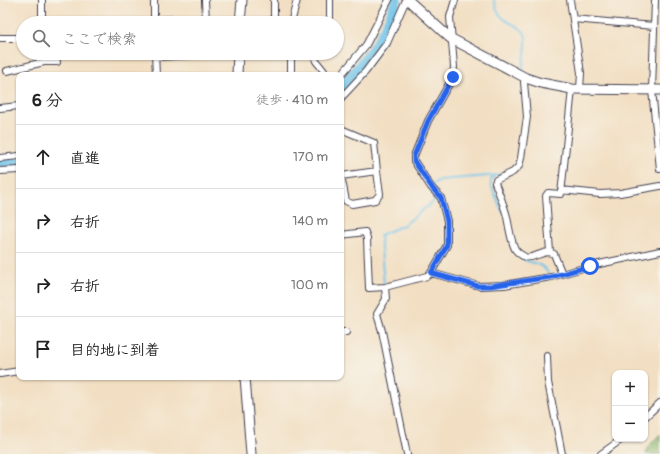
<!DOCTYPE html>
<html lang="ja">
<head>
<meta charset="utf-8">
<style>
  body { margin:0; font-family:Pangolin,"Klee One",sans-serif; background:#f6f6f6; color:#222 }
  .controls { position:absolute; right:12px; bottom:12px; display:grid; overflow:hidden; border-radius:8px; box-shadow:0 1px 3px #0004 }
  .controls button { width:36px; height:36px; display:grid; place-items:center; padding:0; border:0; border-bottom:1px solid #e0e0e0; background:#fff; color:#222; font:20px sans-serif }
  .stop { position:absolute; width:12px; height:12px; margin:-9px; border:3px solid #2563eb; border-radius:50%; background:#fff }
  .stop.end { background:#2563eb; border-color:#fff; box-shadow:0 1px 4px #0008 }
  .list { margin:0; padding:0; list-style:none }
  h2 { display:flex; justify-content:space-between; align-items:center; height:52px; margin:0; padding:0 16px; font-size:17px }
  h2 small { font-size:13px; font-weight:400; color:#767676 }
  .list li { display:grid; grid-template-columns:26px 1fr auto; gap:12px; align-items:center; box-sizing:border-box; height:64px; padding:0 16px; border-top:1px solid #e0e0e0 }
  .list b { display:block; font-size:15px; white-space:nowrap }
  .list em { font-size:13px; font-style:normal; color:#767676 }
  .icon { flex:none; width:22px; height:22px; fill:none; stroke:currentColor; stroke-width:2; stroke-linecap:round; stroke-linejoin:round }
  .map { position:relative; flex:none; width:660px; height:454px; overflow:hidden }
  .search { position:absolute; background:#fff; box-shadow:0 1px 3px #0004; left:16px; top:16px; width:328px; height:44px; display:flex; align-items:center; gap:10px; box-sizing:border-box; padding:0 14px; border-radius:22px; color:#767676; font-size:15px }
  .panel { position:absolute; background:#fff; box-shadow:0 1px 3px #0004; left:16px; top:72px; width:328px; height:308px; border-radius:8px }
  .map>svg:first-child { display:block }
  .forest { fill:#8cb76e; stroke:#576c54 }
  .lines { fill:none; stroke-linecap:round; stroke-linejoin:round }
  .stream { stroke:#6dc3ea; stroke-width:2 }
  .river { stroke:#6dc3ea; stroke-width:11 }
  .street-casing { stroke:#413e4f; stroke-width:8 }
  .secondary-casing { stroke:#413e4f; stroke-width:11 }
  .street { stroke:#fff; stroke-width:6 }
  .secondary { stroke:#fff; stroke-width:9 }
  .route { stroke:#2563eb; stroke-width:5 }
</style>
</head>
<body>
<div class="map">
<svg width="660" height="454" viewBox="0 0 660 454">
  <rect width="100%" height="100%" fill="#f7f3e8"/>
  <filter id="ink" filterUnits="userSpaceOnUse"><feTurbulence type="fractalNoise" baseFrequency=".025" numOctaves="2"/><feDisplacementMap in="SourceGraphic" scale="8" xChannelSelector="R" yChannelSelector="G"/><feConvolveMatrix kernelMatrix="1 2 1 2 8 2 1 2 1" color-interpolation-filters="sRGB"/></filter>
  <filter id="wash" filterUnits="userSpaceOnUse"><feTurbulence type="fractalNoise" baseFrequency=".012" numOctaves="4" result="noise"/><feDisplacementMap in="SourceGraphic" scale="16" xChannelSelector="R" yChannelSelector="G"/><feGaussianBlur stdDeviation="0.9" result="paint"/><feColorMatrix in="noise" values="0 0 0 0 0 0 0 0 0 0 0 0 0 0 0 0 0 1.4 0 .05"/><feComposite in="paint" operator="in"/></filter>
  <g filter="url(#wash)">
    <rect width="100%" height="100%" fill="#f2dfc3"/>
    <path class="forest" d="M660 434V454H646L647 448Z"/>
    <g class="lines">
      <path class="stream" d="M494 0C499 27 519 21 525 34 529 44 523 62 522 72
        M510 171 515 166 518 158
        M494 177 491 179V185L502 211
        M518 256C527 264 542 261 548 273
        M384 284 380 235 404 225 433 202 434 198 428 186 440 180 500 175"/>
      <path class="river" d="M341 86C365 62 388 34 396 0
        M0 164 19 163"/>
    </g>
  </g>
  <g filter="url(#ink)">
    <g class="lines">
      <g class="street-casing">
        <path id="street" d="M42 0V23
          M154 0V22
          M205 0 206 23
          M570 0 581 73 580 89
          M655 0 652 90 660 169
          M573 19 654 26
          M154 20 190 19
          M274 22V0
          M291 23 297 0
          M330 23V0
          M0 38H23
          M43 53 44 62
          M155 53 156 75
          M291 53V75
          M314 53 316 61 324 71V75
          M155 57 195 55 198 53
          M7 71 44 62H57
          M341 75 366 45 389 0
          M526 78 524 82 527 117 521 158 519 166 513 172 496 180 495 183C499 193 503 203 506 213 509 224 510 239 515 249 517 252 521 255 525 257 535 260 543 248 554 254L562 274
          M341 98 366 71 387 43 406 0
          M0 108 19 106
          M341 129 374 143 377 171 341 176
          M0 158 19 156
          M0 171 19 170
          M341 175 346 201 352 204 375 200 380 194 377 171
          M561 190 600 194 620 193 660 186
          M341 235 365 232 367 239 369 288 385 287 427 276 431 273 447 245V221L441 198 431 187 414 161V156L428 121 453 77 454 67 450 17 455 0
          M550 252 546 196 548 193 561 194 572 89
          M431 273 479 286 504 285 551 277 590 266 660 251
          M385 287 386 299 377 314 382 331 407 454
          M341 332H346
          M547 356 548 382 562 454
          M0 374 19 371
          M645 417 660 403
          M601 454 622 439"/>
      </g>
      <g class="secondary-casing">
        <path id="secondary" d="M408 0 450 38 526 78 541 83 572 89 660 90
          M240 23 242 0
          M237 75 238 53
          M245 377 251 454"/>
      </g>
      <use href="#street" class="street"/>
      <use href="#secondary" class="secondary"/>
    </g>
  </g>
  <g class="lines" filter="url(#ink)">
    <path class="route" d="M453 77 428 121 414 156V161L433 189 441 198 447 221V245L431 273 478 286H490L551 277 590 266"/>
  </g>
</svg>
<div class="controls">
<button>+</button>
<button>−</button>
</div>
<div class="stop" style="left:590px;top:266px"></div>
<div class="stop end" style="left:453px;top:77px"></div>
<div class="search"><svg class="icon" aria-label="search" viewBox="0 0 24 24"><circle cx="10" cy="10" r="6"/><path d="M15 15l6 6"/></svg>ここで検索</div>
<section class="panel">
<h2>6 分<small>徒歩 · 410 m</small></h2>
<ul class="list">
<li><svg class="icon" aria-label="ahead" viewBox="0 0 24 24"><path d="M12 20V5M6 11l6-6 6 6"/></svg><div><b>直進</b></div><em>170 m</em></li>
<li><svg class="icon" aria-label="right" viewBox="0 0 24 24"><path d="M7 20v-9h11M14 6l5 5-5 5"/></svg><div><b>右折</b></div><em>140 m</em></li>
<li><svg class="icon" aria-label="right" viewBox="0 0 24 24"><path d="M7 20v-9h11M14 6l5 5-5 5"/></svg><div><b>右折</b></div><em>100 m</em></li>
<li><svg class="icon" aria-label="arrive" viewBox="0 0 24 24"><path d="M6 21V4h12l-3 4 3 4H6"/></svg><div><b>目的地に到着</b></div></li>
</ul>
</section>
</div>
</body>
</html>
